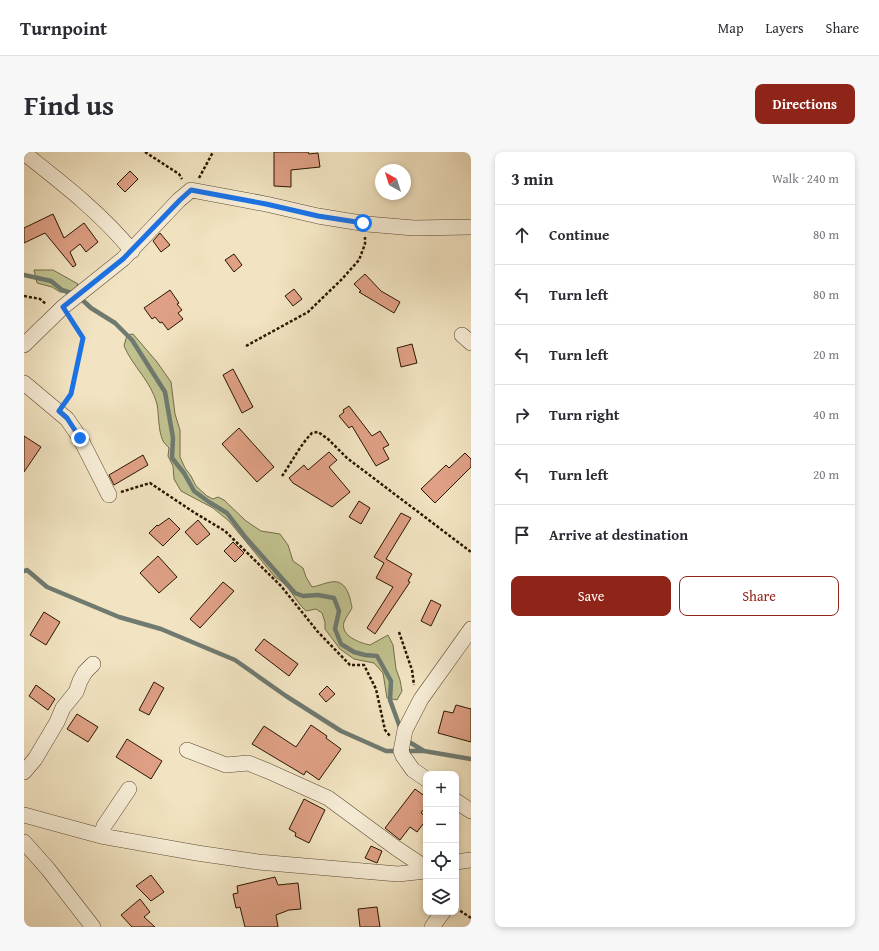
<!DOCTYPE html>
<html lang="en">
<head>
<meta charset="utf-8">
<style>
  body { margin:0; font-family:"Gentium Book Plus",serif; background:#f7f7f7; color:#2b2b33 }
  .controls { position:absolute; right:12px; bottom:12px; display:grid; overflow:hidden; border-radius:8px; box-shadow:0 2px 6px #0003 }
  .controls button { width:36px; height:36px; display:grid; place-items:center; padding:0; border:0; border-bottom:1px solid #e1e1e2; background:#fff; color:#2b2b33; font:20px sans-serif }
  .compass { position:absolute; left:351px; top:12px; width:36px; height:36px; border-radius:50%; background:#fff; box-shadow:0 2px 6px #0003; rotate:321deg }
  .stop { position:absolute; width:12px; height:12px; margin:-9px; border:3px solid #1a73e8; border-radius:50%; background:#fff }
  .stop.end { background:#1a73e8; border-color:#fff; box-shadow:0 1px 4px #0008 }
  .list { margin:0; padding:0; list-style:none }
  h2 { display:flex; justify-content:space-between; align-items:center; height:52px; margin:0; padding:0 16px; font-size:17px }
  h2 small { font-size:13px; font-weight:400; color:#7c7c81 }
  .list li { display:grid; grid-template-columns:26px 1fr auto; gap:12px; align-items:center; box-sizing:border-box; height:60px; padding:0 16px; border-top:1px solid #e1e1e2 }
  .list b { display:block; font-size:15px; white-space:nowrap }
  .list em { font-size:13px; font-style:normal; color:#7c7c81 }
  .actions { display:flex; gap:8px; padding:12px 16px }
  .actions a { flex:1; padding:9px 0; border:1px solid #8f2418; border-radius:8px; text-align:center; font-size:14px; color:#8f2418 }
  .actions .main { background:#8f2418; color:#fff }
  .icon { flex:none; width:22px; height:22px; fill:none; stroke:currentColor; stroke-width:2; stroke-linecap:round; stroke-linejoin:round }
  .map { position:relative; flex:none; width:447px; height:775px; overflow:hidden; border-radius:8px }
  header { display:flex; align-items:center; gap:24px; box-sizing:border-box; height:56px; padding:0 20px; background:#fff; border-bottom:1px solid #e1e1e2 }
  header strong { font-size:19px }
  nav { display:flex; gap:22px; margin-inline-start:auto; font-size:14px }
  .intro { display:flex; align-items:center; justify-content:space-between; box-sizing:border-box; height:96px; padding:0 24px }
  h1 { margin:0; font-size:28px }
  .button { padding:10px 18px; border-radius:8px; background:#8f2418; color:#fff; font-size:14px; font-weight:700 }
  main { display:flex; gap:24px; padding:0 24px }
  aside { flex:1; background:#fff; border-radius:8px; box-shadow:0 2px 6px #0003 }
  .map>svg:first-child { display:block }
  .green { fill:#c0c28f; stroke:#746c48 }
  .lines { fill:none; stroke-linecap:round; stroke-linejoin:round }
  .stream { stroke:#6f7a70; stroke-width:4.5 }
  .building { fill:#dfa085; stroke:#291501 }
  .minor-casing { stroke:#5b4931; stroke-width:16 }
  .path { stroke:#291501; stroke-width:2.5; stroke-dasharray:3 2; stroke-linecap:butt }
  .minor { stroke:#f7edd7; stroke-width:15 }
  .route { stroke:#1a73e8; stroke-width:5 }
</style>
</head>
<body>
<header>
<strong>Turnpoint</strong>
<nav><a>Map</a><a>Layers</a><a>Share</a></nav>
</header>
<div class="intro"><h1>Find us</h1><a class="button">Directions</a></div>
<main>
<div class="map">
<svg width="447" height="775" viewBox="0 0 447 775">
  <rect width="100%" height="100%" fill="#f2e4c2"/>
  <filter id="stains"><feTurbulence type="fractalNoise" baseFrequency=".005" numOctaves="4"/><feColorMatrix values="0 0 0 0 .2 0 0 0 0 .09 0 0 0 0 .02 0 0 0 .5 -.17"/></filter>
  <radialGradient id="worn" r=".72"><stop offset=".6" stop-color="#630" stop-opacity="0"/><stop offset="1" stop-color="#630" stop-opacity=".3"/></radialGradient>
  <path class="green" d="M10 118H29L54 132 51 137 45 140H36L28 135 13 131Z
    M109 182 133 210 147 230 151 262 156 278V305L161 316 167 324 172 334 183 344 189 347 194 345 200 348 222 369 237 379 256 382 264 393 269 409 279 416 282 425 288 435C295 434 300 431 307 430 322 427 326 444 328 456 326 460 322 465 320 470 316 484 336 491 346 493L364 483 369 493 372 517 376 528 378 539 373 548 363 546 359 521 350 511 330 507 316 497 301 477V470L298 461 292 457 282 459C270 448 266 433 251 425L205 369 189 356 157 339 150 327 149 314 144 304 145 296C143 294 140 291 139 289 134 278 135 264 133 252 127 229 109 215 100 194L103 183Z"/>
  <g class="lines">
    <path class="stream" d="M0 123 27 129 38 138 53 143 67 156 91 171 108 188 141 240 149 286 148 306 160 321 170 339 185 350 203 361 222 386 271 441 279 444 294 443 310 446 315 459 311 477 317 492 330 500 341 503 353 504 367 529 366 548 377 578
      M0 419 3 418 23 435 95 465 137 477 211 508 262 544 317 579 362 599H400L447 607
      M382 588 400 599"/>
  </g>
  <path class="building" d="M250 0H284L285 2 294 1 296 15 267 18V35L250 34Z
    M106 19 114 27 101 40 93 32Z
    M29 62 40 86 60 71 74 90 62 100 56 92 46 100 52 113 49 115 21 81 0 91V76Z
    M136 81 146 93 137 100 129 89Z
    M210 102 218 113 210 120 201 108Z
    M341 122 357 139 376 150 370 161 335 140 337 139 330 132Z
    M270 137 278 147 269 154 261 144Z
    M146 138 155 151 153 152 158 158 154 161 159 167 144 178 138 170 136 171 131 165 128 167 120 156Z
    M388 192 393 211 377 215 373 196Z
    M209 217 229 255 218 261 199 223Z
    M325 254 348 284 356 279 365 293 359 296 365 307 352 314 328 274 325 276 315 264 320 260 319 258Z
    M215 276 250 315 233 330 198 292Z
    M0 284 17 295 0 320Z
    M305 300 313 308 305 315 326 340 308 355 269 331 265 326 280 313 284 318Z
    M441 301 447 307V315L411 351 397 337 422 313 425 316Z
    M119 303 124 313 90 333 85 323Z
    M335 349 346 356 337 372 325 365Z
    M377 361 387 366 362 407 388 422 384 429 386 430 351 482 343 476 369 435 352 426 360 411 350 405Z
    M145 366 156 377 139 394 125 381 133 373 134 374Z
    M174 368 186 382 173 393 161 380Z
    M209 390 220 401 211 410 200 399Z
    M134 404 153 425 135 441 116 421Z
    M199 430 210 439 176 476 166 467Z
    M407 448 417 453 407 474 397 469Z
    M20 460 36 470 22 493 6 483Z
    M240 487 274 512 265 524 231 498Z
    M130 530 140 536 125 563 115 558Z
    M12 533 31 547 24 558 5 544Z
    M303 534 311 542 302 550 295 542Z
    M432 553 447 557V590L414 581 420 559 429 561Z
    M53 562 74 575 64 590 43 577Z
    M287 573 303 584 302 586 317 597 295 628 282 619 280 623 228 592 240 574 272 595Z
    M103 587 138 609 127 627 92 605Z
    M391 637 402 645V654L397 661 402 664V668L393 680 386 675 376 688 361 676Z
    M280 647 301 658 285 691 271 684 272 681 265 677Z
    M347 694 358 699 353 711 341 706Z
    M127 723 140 740 127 749 112 734Z
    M251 725 254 733 274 731 277 757 265 758 252 763 254 775H221L216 755 212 756 209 742 214 741 213 734Z
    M116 747 126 760 120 765 131 775H108L97 763Z
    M353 755 356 775H336L334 757Z"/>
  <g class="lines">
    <g class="minor-casing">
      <path id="minor" d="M0 1C38 31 77 61 108 99
        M438 183 447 191
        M0 193 39 155 99 107 155 48 167 38 242 52 294 64 343 72 390 76 447 75
        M0 231 43 267 56 286 85 343
        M163 598 202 613 224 611 244 619 304 646 372 696 402 716
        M0 620 11 607 33 570 39 556 52 540 56 529 61 520 69 512
        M402 627 389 618 379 604 377 599 381 578 397 547 447 477
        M432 649 447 659
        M0 663 77 684 173 701 234 710 374 722 402 719
        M77 684 80 674 105 637
        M0 690 24 717 69 775
        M432 710 447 708
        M408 775 419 760"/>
    </g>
    <path class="path" d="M121 0 155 22 158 27
      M175 26 189 0
      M0 144 16 147 22 152
      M222 194 284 160 318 127 335 108 341 92V85
      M42 248 47 242 59 186 47 167
      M258 324C268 310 276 293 288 281L294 280 304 287 323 306 447 400
      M97 340 126 331 171 361 201 379 257 434 294 480 326 513H340L352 537 361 578 366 584
      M375 480 388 518 390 533
      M432 756 447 766"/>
    <use href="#minor" class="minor"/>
  </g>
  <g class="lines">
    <path class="route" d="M56 286 43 266 35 259 47 242 59 186 39 155 99 107 156 48 167 38 242 52 294 64 339 71"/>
  </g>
  <rect width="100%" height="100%" filter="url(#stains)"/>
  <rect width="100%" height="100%" fill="url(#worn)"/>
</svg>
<div class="controls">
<button>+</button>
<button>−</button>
<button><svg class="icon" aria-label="locate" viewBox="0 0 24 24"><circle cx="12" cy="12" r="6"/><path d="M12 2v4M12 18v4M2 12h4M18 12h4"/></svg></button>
<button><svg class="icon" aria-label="layers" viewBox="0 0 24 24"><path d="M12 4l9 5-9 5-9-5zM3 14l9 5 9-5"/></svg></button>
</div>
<svg class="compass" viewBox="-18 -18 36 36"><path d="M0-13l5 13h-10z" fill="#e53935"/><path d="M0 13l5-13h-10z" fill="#7c7c81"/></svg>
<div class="stop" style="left:339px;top:71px"></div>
<div class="stop end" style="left:56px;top:286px"></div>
</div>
<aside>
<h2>3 min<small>Walk · 240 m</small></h2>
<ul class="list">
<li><svg class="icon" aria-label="ahead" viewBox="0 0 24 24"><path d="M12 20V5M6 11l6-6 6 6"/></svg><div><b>Continue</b></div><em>80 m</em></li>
<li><svg class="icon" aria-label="left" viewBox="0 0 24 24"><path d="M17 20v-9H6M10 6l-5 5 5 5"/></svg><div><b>Turn left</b></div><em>80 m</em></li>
<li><svg class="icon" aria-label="left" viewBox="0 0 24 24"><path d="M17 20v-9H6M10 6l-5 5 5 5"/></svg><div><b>Turn left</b></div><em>20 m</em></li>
<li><svg class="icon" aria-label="right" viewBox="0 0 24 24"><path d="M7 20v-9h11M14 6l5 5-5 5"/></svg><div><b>Turn right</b></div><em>40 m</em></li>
<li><svg class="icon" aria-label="left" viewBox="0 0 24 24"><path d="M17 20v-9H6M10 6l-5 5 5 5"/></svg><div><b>Turn left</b></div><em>20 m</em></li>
<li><svg class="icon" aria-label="arrive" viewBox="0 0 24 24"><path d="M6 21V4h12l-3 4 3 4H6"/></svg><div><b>Arrive at destination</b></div></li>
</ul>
<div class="actions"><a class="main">Save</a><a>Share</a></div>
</aside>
</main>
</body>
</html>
